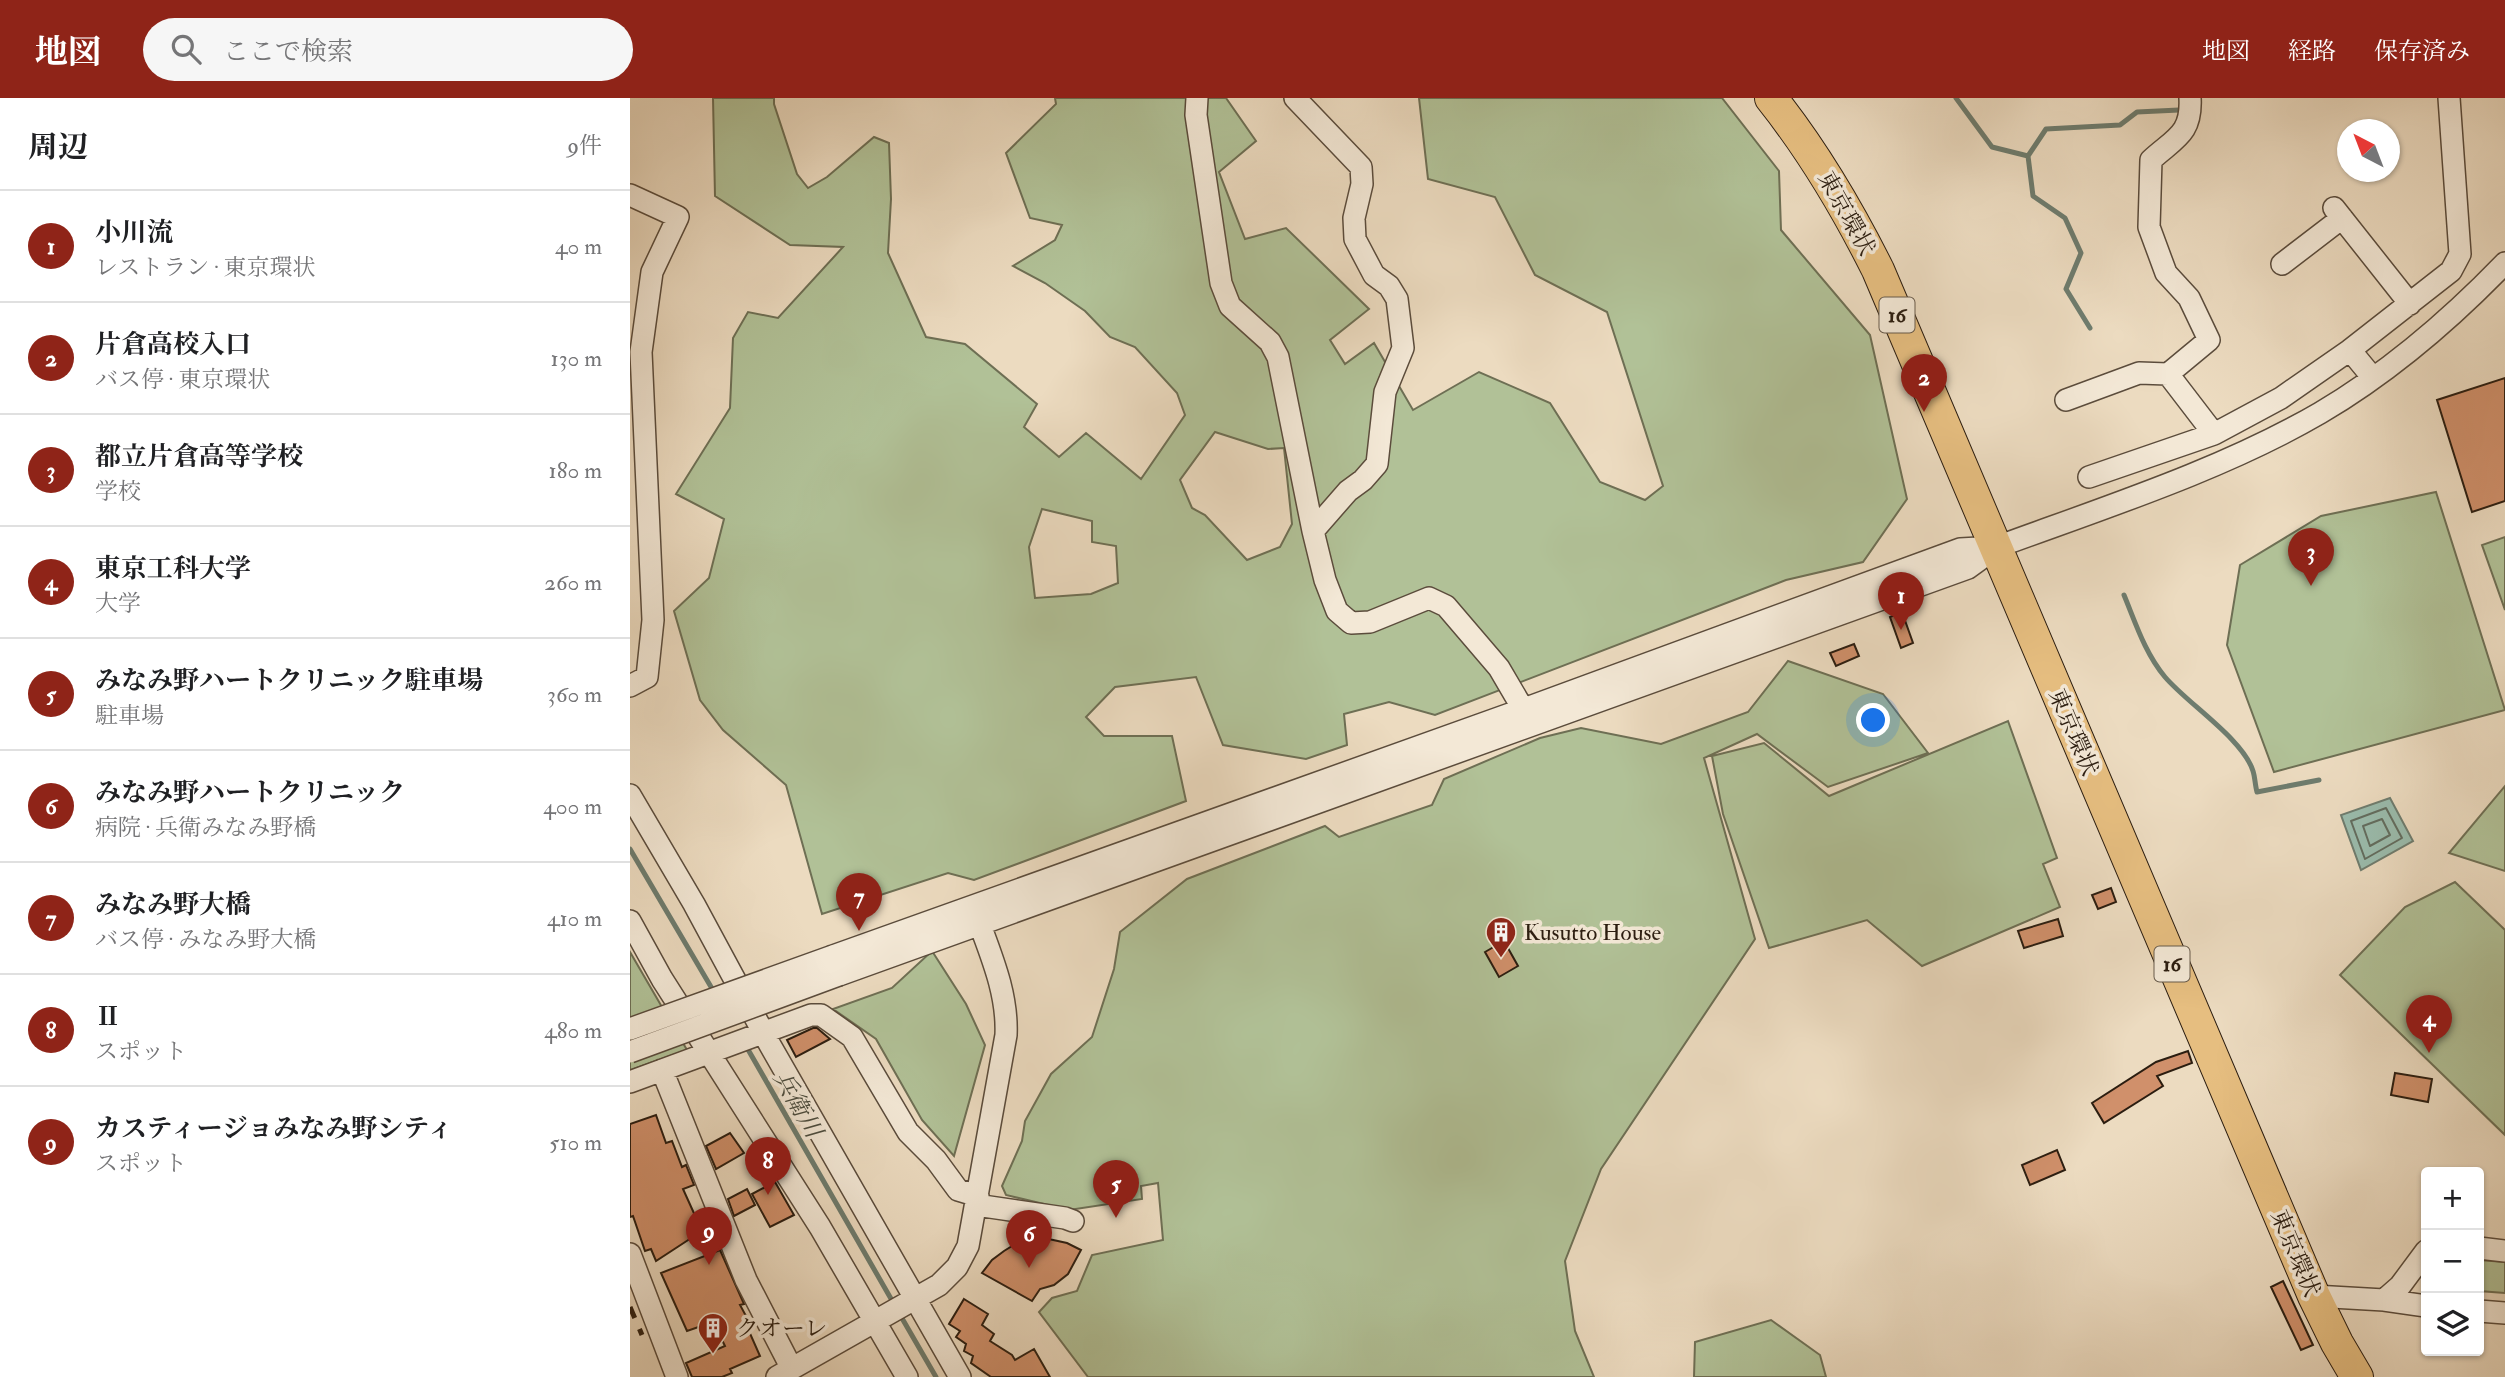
<!DOCTYPE html>
<html lang="ja">
<head>
<meta charset="utf-8">
<style>
  body { margin:0; font-family:"IM FELL Double Pica","Noto Serif JP",serif; background:#f6f6f6; color:#202124 }
  .controls { position:absolute; right:21px; bottom:21px; display:grid; overflow:hidden; border-radius:7px; box-shadow:0 2px 5px #0004 }
  .controls button { width:63px; height:63px; display:grid; place-items:center; padding:0; border:0; border-bottom:2px solid #e0e0e0; background:#fff; color:#202124; font:35px sans-serif }
  .compass { position:absolute; left:1707px; top:21px; width:63px; height:63px; border-radius:50%; background:#fff; box-shadow:0 2px 5px #0004; rotate:318deg }
  .you { position:absolute; left:1244px; top:623px; width:24px; height:24px; margin:-18px; border:5px solid #fff; border-radius:50%; background:#1a73e8; box-shadow:0 0 0 10px #1a73e833 }
  .badge { display:grid; place-items:center; width:46px; height:46px; border-radius:50%; background:#8f2418; color:#fff; font-size:23px; font-weight:700 }
  .pin { position:absolute; translate:-50% -58px; filter:drop-shadow(0 2px 4px #0008) }
  .pin::after { content:''; position:absolute; top:37px; width:24px; height:21px; background:inherit; clip-path:polygon(0 0,100% 0,50% 100%) }
  .list { margin:0; padding:0; list-style:none }
  h2 { display:flex; justify-content:space-between; align-items:center; height:91px; margin:0; padding:0 28px; font-size:30px }
  h2 small { font-size:23px; font-weight:400; color:#757577 }
  .list li { display:grid; grid-template-columns:46px 1fr auto; gap:21px; align-items:center; box-sizing:border-box; height:112px; padding:0 28px; border-top:2px solid #e0e0e0 }
  .list b { display:block; font-size:26px; white-space:nowrap }
  .list p { margin:0; font-size:23px; white-space:nowrap; color:#757577 }
  .list em { font-size:23px; font-style:normal; color:#757577 }
  .icon { flex:none; width:38px; height:38px; fill:none; stroke:currentColor; stroke-width:2; stroke-linecap:round; stroke-linejoin:round }
  .map { position:relative; flex:none; width:1875px; height:1279px; overflow:hidden }
  header { display:flex; align-items:center; gap:42px; box-sizing:border-box; height:98px; padding:0 35px; background:#8f2418; color:#fff }
  header strong { font-size:33px }
  nav { display:flex; gap:38px; margin-inline-start:auto; font-size:24px }
  .search { width:490px; height:63px; background:#f6f6f6; display:flex; align-items:center; gap:18px; box-sizing:border-box; padding:0 24px; border-radius:38px; color:#757577; font-size:26px }
  main { display:flex }
  aside { flex:1; background:#fff }
  .map>svg:first-child { display:block }
  .green { fill:#b1c197; stroke:#6e6f54; stroke-width:2; fill-rule:evenodd }
  .water { fill:#9abcad; stroke:#6e7c6e; stroke-width:2 }
  .lines { fill:none; stroke-linecap:round; stroke-linejoin:round }
  .shore { stroke:#626c5e; stroke-width:2 }
  .stream { stroke:#6e7c6e; stroke-width:5 }
  .building { fill:#d0906b; stroke:#2b1d10; stroke-width:2 }
  .minor-casing { stroke:#5b4c3c; stroke-width:24 }
  .highway-casing { stroke:#2b1d10; stroke-width:34 }
  .minor { stroke:#f3e8d6; stroke-width:21 }
  .highway { stroke:#e6be80; stroke-width:32 }
  .rail { stroke:#2b1d10; stroke-width:5; stroke-dasharray:12 12; stroke-linecap:butt }
  .minor-bridge-casing { stroke:#5b4c3c; stroke-width:24; stroke-linecap:butt }
  .minor-bridge { stroke:#f3e8d6; stroke-width:21 }
  .labels { text-anchor:middle; stroke-width:7; stroke-linejoin:round; paint-order:stroke }
  .shield { fill:#f3e8d6; stroke:#675a4b; stroke-width:2 }
  .shield-label { font-size:21px; font-weight:bold; fill:#2b1d10 }
  .street-label { font-size:23px; fill:#2b1d10; stroke:#f3e8d6 }
  .poi-label { font-size:23px; fill:#2b1d10; stroke:#f3e8d6; text-anchor:start }
  .water-label { font-size:24px; font-style:italic; fill:#4c4d3f; stroke:#f3e8d6 }
</style>
</head>
<body>
<header>
<strong>地図</strong>
<div class="search"><svg class="icon" aria-label="search" viewBox="0 0 24 24"><circle cx="10" cy="10" r="6"/><path d="M15 15l6 6"/></svg>ここで検索</div>
<nav><a>地図</a><a>経路</a><a>保存済み</a></nav>
</header>
<main>
<aside>
<h2>周辺<small>9件</small></h2>
<ul class="list">
<li><span class="badge">1</span><div><b>小川流</b><p>レストラン · 東京環状</p></div><em>40 m</em></li>
<li><span class="badge">2</span><div><b>片倉高校入口</b><p>バス停 · 東京環状</p></div><em>130 m</em></li>
<li><span class="badge">3</span><div><b>都立片倉高等学校</b><p>学校</p></div><em>180 m</em></li>
<li><span class="badge">4</span><div><b>東京工科大学</b><p>大学</p></div><em>260 m</em></li>
<li><span class="badge">5</span><div><b>みなみ野ハートクリニック駐車場</b><p>駐車場</p></div><em>360 m</em></li>
<li><span class="badge">6</span><div><b>みなみ野ハートクリニック</b><p>病院 · 兵衛みなみ野橋</p></div><em>400 m</em></li>
<li><span class="badge">7</span><div><b>みなみ野大橋</b><p>バス停 · みなみ野大橋</p></div><em>410 m</em></li>
<li><span class="badge">8</span><div><b>Ⅱ</b><p>スポット</p></div><em>480 m</em></li>
<li><span class="badge">9</span><div><b>カスティージョみなみ野シティ</b><p>スポット</p></div><em>510 m</em></li>
</ul>
</aside>
<div class="map">
<svg width="1875" height="1279" viewBox="0 0 1875 1279">
  <rect width="100%" height="100%" fill="#ecdbc0"/>
  <filter id="stains"><feTurbulence type="fractalNoise" baseFrequency=".00286" numOctaves="4"/><feColorMatrix values="0 0 0 0 .2 0 0 0 0 .09 0 0 0 0 .02 0 0 0 .5 -.17"/></filter>
  <radialGradient id="worn" r=".72"><stop offset=".6" stop-color="#630" stop-opacity="0"/><stop offset="1" stop-color="#630" stop-opacity=".3"/></radialGradient>
  <path class="green" d="M83 0H144V6L167 76 178 90 197 79 244 39 259 45 261 101 258 155 296 239 335 246 407 306 394 329 429 359 456 335 511 381 555 317 547 295 505 249 480 239 455 213 415 185 383 168 425 142 432 127 400 120 376 55 426 6 425 0H596L626 43 589 74 615 141 656 130 739 211 700 242 715 266 744 245 783 312 849 274 920 305 970 384 1015 402 1033 388 977 214 905 177 865 99 798 81 789 0H1092L1149 73 1151 132 1240 237 1277 401 1233 464 1156 482 805 617 759 604 714 616 717 647 676 661 593 647 566 579 485 589 456 619 474 638H542L556 703 344 782 318 775 192 816 156 687 93 632 70 602 44 513 79 480 94 421 46 396 100 310 103 240 118 214 148 220 213 149 160 147 85 98ZM585 334 638 351 654 350 662 426 650 449 617 462 575 417 562 410 550 382ZM412 411 462 423V444L486 448 488 485 461 496 405 500 399 449Z
    M1806 394 1875 612 1644 674 1597 547 1610 467 1691 418Z
    M1875 439V512L1852 447Z
    M1158 563 1253 596 1298 655 1198 689 1127 636 1074 660 1125 841 971 1071 935 1163 945 1233 964 1279H458L409 1214 422 1200 447 1193 462 1157 533 1142 528 1085 511 1088 512 1101 439 1112 376 1097 372 1088 392 1043 395 1023 421 976 462 939 484 871 490 834 557 781 695 728 709 739 802 707 814 681 910 640 951 630 1031 646 1118 614Z
    M1378 623 1427 760 1413 766 1430 809 1292 868 1237 822 1139 850 1093 716 1082 658 1134 645 1199 698Z
    M1875 688V773L1819 755Z
    M1825 784 1875 832V1037L1710 877 1775 809Z
    M302 853 336 906 355 947 324 1058 292 1022 246 941 203 911 262 890Z
    M0 854 57 952 0 972Z
    M1849 1162 1875 1164V1195L1849 1193Z
    M1141 1222 1190 1257 1196 1279H1064L1065 1244Z"/>
  <path class="water" d="M1760 700 1783 743 1731 772 1711 717Z"/>
  <g class="lines">
    <path class="shore" d="M1756 710 1772 740 1735 761 1721 723Z
      M1752 721 1760 737 1740 748 1733 728Z"/>
    <path class="stream" d="M1326 0 1362 49 1398 58 1403 98 1435 120 1451 155 1436 191 1460 230
      M1398 58 1416 31 1490 27 1507 14 1549 12
      M1494 497C1506 526 1515 555 1535 579 1558 606 1613 641 1623 673 1625 679 1625 687 1627 694L1689 682
      M0 751 84 894
      M116 948 264 1206
      M269 1215 306 1279"/>
  </g>
  <path class="building" d="M1875 280V403L1842 414 1807 302Z
    M1272 514 1283 545 1271 550 1260 519Z
    M1224 546 1229 558 1206 568 1200 555Z
    M1481 790 1486 804 1468 811 1462 797Z
    M1428 821 1433 838 1394 850 1388 833Z
    M874 843 888 868 869 879 855 854Z
    M183 930H187L200 941 166 959 157 942Z
    M1558 953 1562 965 1527 978 1533 988 1474 1025 1462 1005 1526 964Z
    M1765 975 1802 981 1798 1004 1761 997Z
    M26 1017 36 1045 42 1043 52 1069 56 1067 64 1087 53 1091 72 1133 26 1163 21 1151 15 1153 3 1118 0 1119V1026Z
    M100 1035 114 1055 86 1071 76 1048Z
    M1427 1052 1435 1072 1400 1087 1392 1067Z
    M145 1084 164 1117 140 1129 122 1096Z
    M117 1091 125 1107 104 1118 98 1101Z
    M414 1140 437 1145 451 1152 438 1176 424 1187 410 1191 402 1203 352 1175 362 1162 374 1153 387 1145Z
    M90 1152 114 1206 110 1207 122 1229 118 1231 130 1258 100 1271 102 1275 92 1279H62L56 1265 95 1248 83 1224 57 1233 31 1175Z
    M1653 1183 1683 1247 1671 1252 1641 1189Z
    M334 1201 358 1216 352 1227 364 1236 360 1243 382 1257 385 1262 404 1251 420 1279H361L341 1265 343 1258 334 1253 336 1246 326 1239 330 1233 319 1226Z"/>
  <g class="lines">
    <g class="minor-casing">
      <path id="minor" d="M567 0 566 17 591 185 600 208 640 244 648 259 683 433 695 482 707 513 721 525 740 524 799 500 816 508 869 570 900 623
        M665 0 731 69 732 86 724 120 725 141 744 177 759 188 767 201 773 250 755 294 747 366 733 382 718 393 683 433
        M1560 0C1562 36 1545 40 1521 62L1519 129 1536 175 1559 200 1579 242 1538 276 1584 336 1651 300 1720 252
        M0 97 48 119 22 174 11 254 23 522 17 579 0 588
        M1704 110 1780 206
        M1652 166 1712 120
        M1743 280 1720 252 1821 173 1830 156 1819 0
        M1436 302 1509 275 1538 276
        M1459 379 1584 336
        M0 697 64 806 140 947 330 1279
        M0 823 32 881 190 1129 277 1279
        M203 858 894 611 1330 451 1367 449
        M209 877 1338 470 1367 449C1473 410 1592 372 1690 315 1758 275 1820 222 1875 165
        M32 972 116 1182 162 1271
        M0 984 181 917H191L222 939 278 1034 306 1062 328 1092 348 1098
        M346 1107 435 1120 443 1123
        M1849 1150 1875 1153
        M0 1156 47 1279
        M1684 1198 1754 1202 1796 1208
        M1754 1202 1770 1188 1796 1153
        M1849 1213 1875 1215
        M147 1279 309 1187 327 1169 338 1148 376 937C378 893 359 853 345 813"/>
    </g>
    <g class="highway-casing">
      <path id="highway" d="M1141 0C1184 54 1217 110 1248 172L1684 1198 1707 1245 1727 1279"/>
    </g>
    <use href="#minor" class="minor"/>
    <use href="#highway" class="highway"/>
    <path class="rail" d="M0 1209 12 1237"/>
    <g class="minor-bridge-casing">
      <path id="minor-bridge" d="M0 931 203 858
        M0 954 209 877"/>
    </g>
    <use href="#minor-bridge" class="minor-bridge"/>
  </g>
  <defs>
    <g id="building-pin" transform="scale(1.575)"><path d="M0 17L-7.5 6A9.5 9.5 0 1 1 7.5 6Z" fill="#8f2418" stroke="#f3e8d6"/><path d="M-4-6H4V6H1V3H-1V6H-4ZM-2.5-4.3h1.7v1.8h-1.7ZM.8-4.3h1.7v1.8H.8ZM-2.5-1h1.7V.8h-1.7ZM.8-1h1.7V.8H.8Z" fill="#fff"/></g>
  </defs>
  <g fill-rule="evenodd">
    <use href="#building-pin" x="871" y="834"/>
    <use href="#building-pin" x="83" y="1230"/>
  </g>
  <g class="labels">
    <g class="shield">
      <rect x="1249.5" y="199.5" width="35" height="35" rx="5"/>
      <rect x="1524.5" y="848.5" width="35" height="35" rx="5"/>
    </g>
    <g class="shield-label">
      <text x="1267" y="224">16</text>
      <text x="1542" y="873">16</text>
    </g>
    <g class="street-label">
      <text transform="translate(1217 115) rotate(61)" y="8">東京環状</text>
      <text transform="translate(1444 634) rotate(67)" y="8">東京環状</text>
      <text transform="translate(1666 1155) rotate(67)" y="8">東京環状</text>
    </g>
    <g class="poi-label">
      <text x="894" y="842">Kusutto House</text>
      <text x="106" y="1238">クオーレ</text>
    </g>
    <g class="water-label">
      <text transform="translate(168 1006) rotate(60)" y="8">兵衛川</text>
    </g>
  </g>
  <rect width="100%" height="100%" filter="url(#stains)"/>
  <rect width="100%" height="100%" fill="url(#worn)"/>
</svg>
<div class="controls">
<button>+</button>
<button>−</button>
<button><svg class="icon" aria-label="layers" viewBox="0 0 24 24"><path d="M12 4l9 5-9 5-9-5zM3 14l9 5 9-5"/></svg></button>
</div>
<svg class="compass" viewBox="-18 -18 36 36"><path d="M0-13l5 13h-10z" fill="#e53935"/><path d="M0 13l5-13h-10z" fill="#757577"/></svg>
<div class="you"></div>
<div class="pin badge" style="left:1271px;top:532px">1</div>
<div class="pin badge" style="left:1294px;top:314px">2</div>
<div class="pin badge" style="left:1681px;top:488px">3</div>
<div class="pin badge" style="left:1799px;top:955px">4</div>
<div class="pin badge" style="left:486px;top:1120px">5</div>
<div class="pin badge" style="left:399px;top:1170px">6</div>
<div class="pin badge" style="left:229px;top:833px">7</div>
<div class="pin badge" style="left:138px;top:1097px">8</div>
<div class="pin badge" style="left:79px;top:1167px">9</div>
</div>
</main>
</body>
</html>
